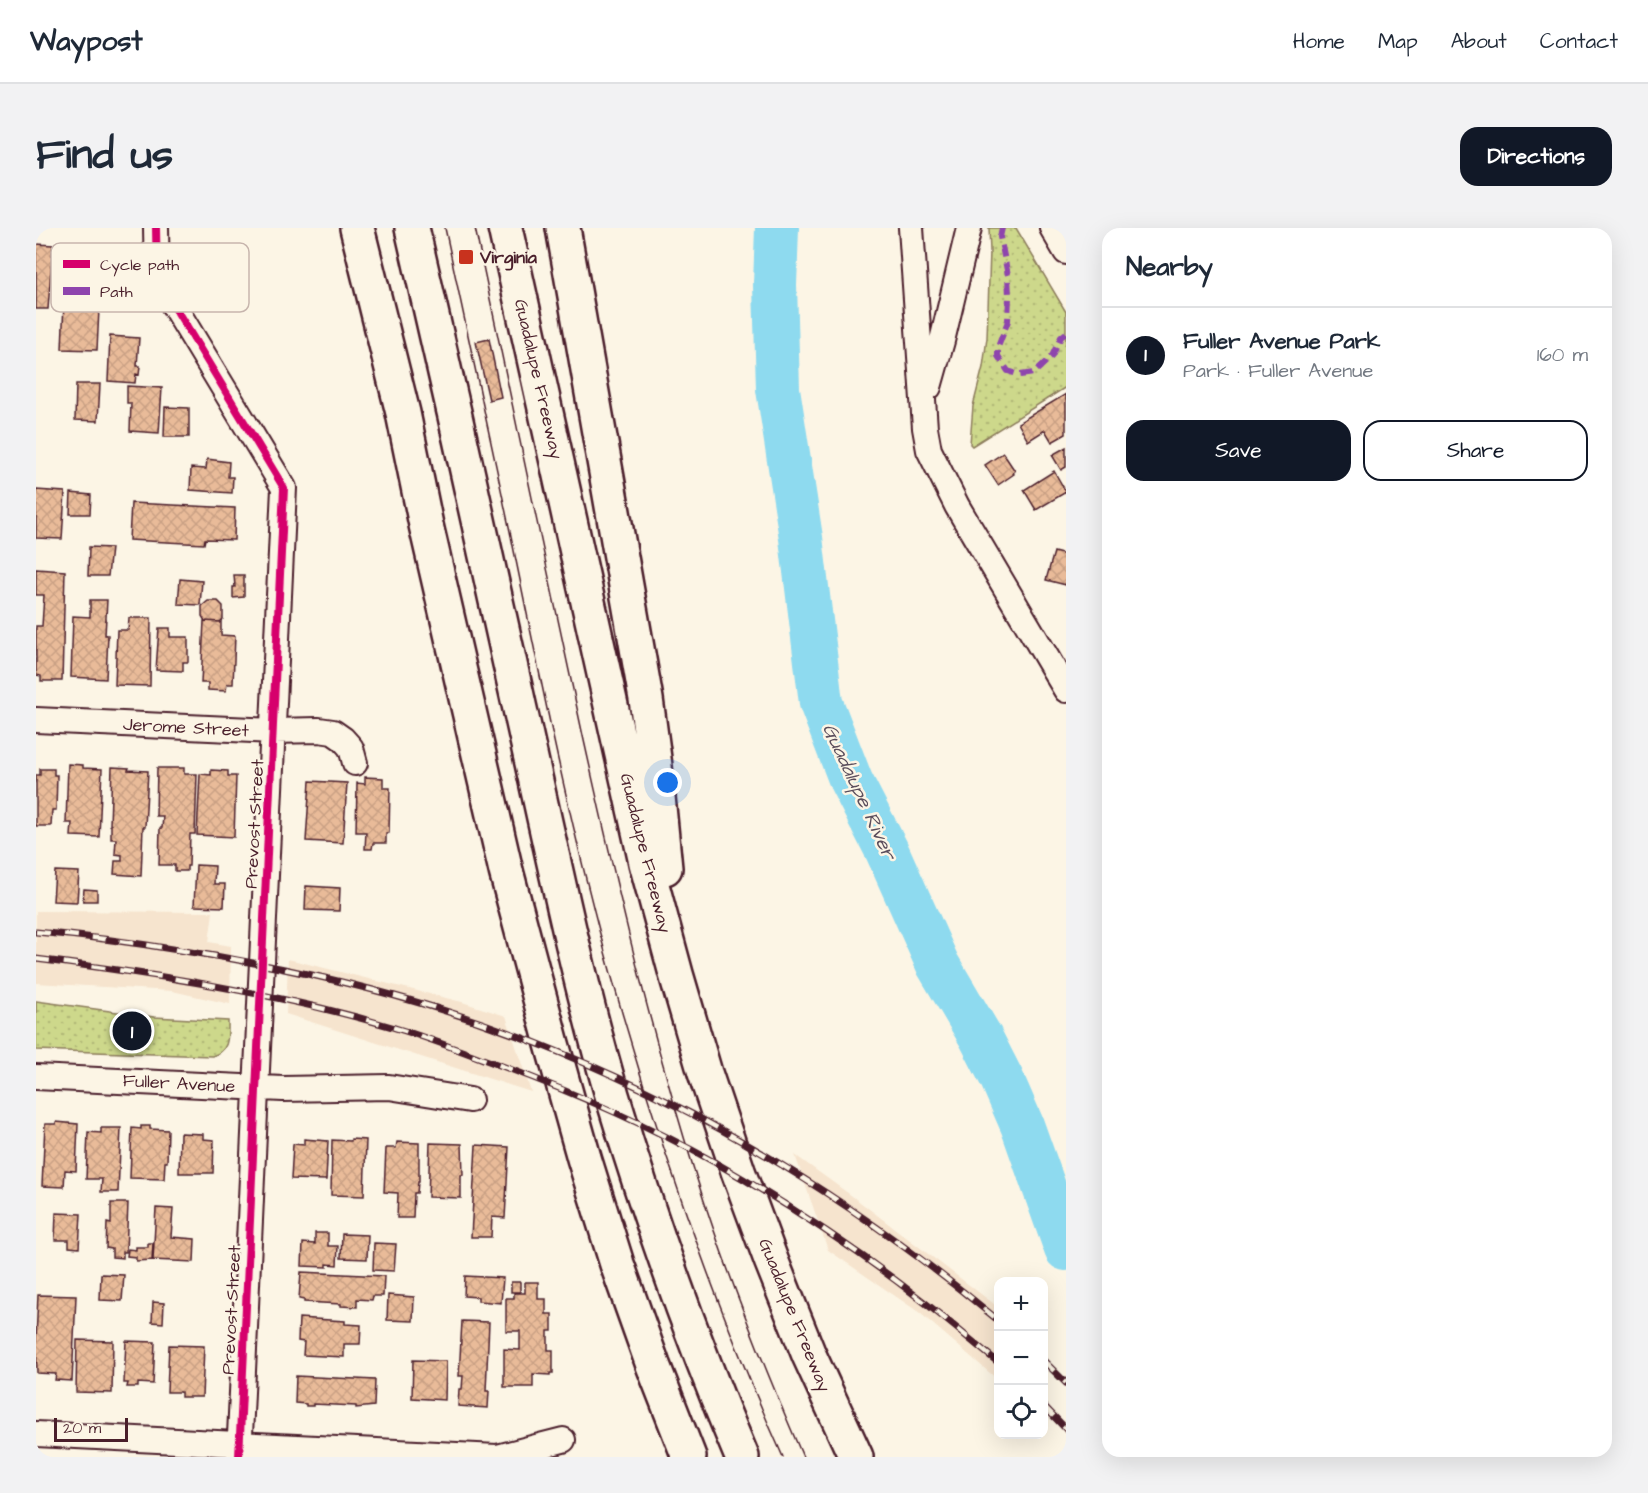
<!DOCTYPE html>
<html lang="en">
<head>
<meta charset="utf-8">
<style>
  body { margin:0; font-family:"Architects Daughter",sans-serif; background:#f2f2f3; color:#1f2937 }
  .controls { position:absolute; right:18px; bottom:18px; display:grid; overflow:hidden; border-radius:12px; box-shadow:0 6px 24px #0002 }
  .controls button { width:54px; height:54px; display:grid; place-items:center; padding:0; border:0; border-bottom:2px solid #e0e1e3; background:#fff; color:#1f2937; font:30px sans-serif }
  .scale { position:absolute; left:18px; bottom:15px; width:74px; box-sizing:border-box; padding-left:6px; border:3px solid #4a1f2b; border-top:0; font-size:16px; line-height:21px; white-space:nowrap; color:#4a1f2b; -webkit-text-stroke:4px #fcf5e5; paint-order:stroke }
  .you { position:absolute; left:632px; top:555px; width:21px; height:21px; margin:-15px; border:4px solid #fff; border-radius:50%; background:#1a73e8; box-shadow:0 0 0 9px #1a73e833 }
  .badge { display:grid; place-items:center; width:39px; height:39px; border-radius:50%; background:#111827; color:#fff; font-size:20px; font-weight:700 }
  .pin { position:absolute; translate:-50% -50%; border:3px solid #fff; box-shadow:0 2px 6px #0006 }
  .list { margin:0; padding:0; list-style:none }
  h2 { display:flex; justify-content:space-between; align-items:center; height:78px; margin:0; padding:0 24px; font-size:26px }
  h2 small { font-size:20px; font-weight:400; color:#747a83 }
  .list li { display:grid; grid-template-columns:39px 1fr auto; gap:18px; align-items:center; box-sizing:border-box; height:96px; padding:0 24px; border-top:2px solid #e0e1e3 }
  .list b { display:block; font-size:22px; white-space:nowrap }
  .list p { margin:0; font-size:20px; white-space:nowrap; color:#747a83 }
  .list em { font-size:20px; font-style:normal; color:#747a83 }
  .actions { display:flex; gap:12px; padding:18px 24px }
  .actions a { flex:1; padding:14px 0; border:2px solid #111827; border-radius:18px; text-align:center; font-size:21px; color:#111827 }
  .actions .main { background:#111827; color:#fff }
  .icon { flex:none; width:33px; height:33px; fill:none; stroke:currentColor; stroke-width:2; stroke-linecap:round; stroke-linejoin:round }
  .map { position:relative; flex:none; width:1030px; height:1229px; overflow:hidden; border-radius:18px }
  header { display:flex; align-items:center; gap:36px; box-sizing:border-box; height:84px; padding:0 30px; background:#fff; border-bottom:2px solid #e0e1e3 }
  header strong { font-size:28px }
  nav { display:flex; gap:33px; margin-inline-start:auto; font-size:21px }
  .intro { display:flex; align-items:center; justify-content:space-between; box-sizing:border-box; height:144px; padding:0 36px }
  h1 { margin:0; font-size:42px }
  .button { padding:15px 27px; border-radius:18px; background:#111827; color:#fff; font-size:21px; font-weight:700 }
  main { display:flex; gap:36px; padding:0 36px }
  aside { flex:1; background:#fff; border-radius:18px; box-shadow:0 6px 24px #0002 }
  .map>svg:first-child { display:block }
  .built { fill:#f6e4ce }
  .grass { fill:url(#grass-dots); stroke:#8c7c5b; stroke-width:1.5 }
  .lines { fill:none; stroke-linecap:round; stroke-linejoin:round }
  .river { stroke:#8edaef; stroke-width:44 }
  .building { fill:url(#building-cross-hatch); stroke:#4a1f2b; stroke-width:1.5 }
  .minor-casing { stroke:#4a1f2b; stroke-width:28 }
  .highway-casing { stroke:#4a1f2b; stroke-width:38 }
  .minor { stroke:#fcf5e5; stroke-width:24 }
  .highway { stroke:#fcf5e5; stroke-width:33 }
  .tram { stroke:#4a1f2b; stroke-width:1.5 }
  .rail-casing { stroke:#4a1f2b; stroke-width:7 }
  .rail { stroke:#fcf5e5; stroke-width:4.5; stroke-dasharray:14; stroke-linecap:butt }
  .quiet { stroke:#8e44ad; stroke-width:6; stroke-dasharray:12 6; stroke-linecap:butt }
  .cycleway-casing { stroke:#fcf5e5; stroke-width:11 }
  .cycleway { stroke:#d6006c; stroke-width:8 }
  .poi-dot { fill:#c8321e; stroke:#fcf5e5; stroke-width:2 }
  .labels { text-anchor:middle; stroke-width:5; stroke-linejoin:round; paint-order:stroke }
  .poi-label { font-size:18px; font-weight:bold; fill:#4a1f2b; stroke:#fcf5e5; text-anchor:start }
  .street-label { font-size:18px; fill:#4a1f2b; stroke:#fcf5e5 }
  .water-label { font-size:20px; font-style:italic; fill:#5b4e5c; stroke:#fcf5e5 }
  .key { fill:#fcf5e5; stroke:#c7b5ad; stroke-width:1.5 }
  .key-label { font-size:16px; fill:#4a1f2b }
</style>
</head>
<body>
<header>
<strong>Waypost</strong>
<nav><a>Home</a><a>Map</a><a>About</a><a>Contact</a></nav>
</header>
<div class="intro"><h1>Find us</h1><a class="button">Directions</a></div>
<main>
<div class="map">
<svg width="1030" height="1229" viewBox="0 0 1030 1229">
  <defs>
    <pattern id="grass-dots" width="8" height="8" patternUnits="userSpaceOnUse" patternTransform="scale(1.5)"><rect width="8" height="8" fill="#cdd88b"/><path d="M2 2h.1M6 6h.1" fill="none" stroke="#b2b978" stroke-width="1.8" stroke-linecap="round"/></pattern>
    <pattern id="building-cross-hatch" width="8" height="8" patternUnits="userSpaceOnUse" patternTransform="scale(1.5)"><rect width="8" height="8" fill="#e9bb99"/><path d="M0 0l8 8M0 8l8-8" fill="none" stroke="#c9a084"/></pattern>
  </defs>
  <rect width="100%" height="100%" fill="#fcf5e5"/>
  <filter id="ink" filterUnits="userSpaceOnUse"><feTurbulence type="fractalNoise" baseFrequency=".0167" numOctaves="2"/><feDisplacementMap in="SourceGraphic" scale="12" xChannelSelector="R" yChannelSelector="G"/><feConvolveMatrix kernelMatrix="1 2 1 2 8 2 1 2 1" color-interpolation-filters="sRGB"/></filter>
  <g filter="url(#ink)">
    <path class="built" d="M0 683 177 684 173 714 195 718 194 776 136 763 0 755Z
      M252 731 426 774 470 788 495 864 250 786Z
      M759 927 816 968 962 1079V1113H960L963 1116V1146L961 1151 884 1085 792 1022Z"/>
    <path class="grass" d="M953 0H980L1030 84V159L936 218 934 216 937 178 947 139 951 110 954 23Z
      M0 773 118 789 192 793C192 809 194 823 176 828L0 822Z"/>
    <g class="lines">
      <path class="river" d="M741 0 739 57 742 161 765 310 785 475 815 553 851 623 902 737 944 808 966 851 986 897 1030 1021"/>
    </g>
    <path class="building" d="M0 16 17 17 12 81H0Z
      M41 19 66 20 61 122 26 121 28 74H33L35 41H40Z
      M74 108 103 110 101 138H104L103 147 100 146 99 155 72 153Z
      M453 111 465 169 453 172 440 114Z
      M40 156H64L62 193 39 192Z
      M91 158 126 160 123 205 94 203 95 175H91Z
      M1030 166V206L1016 214 1009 202 992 213 982 195Z
      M129 179 153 180V209H128Z
      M1030 219V239L1025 242 1016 227Z
      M967 225 979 243 977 245 978 246 962 257 949 237Z
      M171 231 193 234 192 249H197L196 265 154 262 155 240 170 241Z
      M1018 243 1030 264 1000 282 988 262Z
      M0 262 29 264 26 311 0 310Z
      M35 265 55 267 54 286H34Z
      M95 275 199 280 198 312 169 311 168 316 93 312Z
      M53 319 75 320 72 348H52Z
      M1018 324 1030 327V357L1010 352Z
      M0 341 29 343 26 453H5V448L0 447V398H6L8 367H0Z
      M198 347H208V369L197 370V359H199Z
      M144 351 166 353 164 377 142 376Z
      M54 372H71L69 407H72L70 451 35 449 37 388 54 389Z
      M172 373H182L187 378V391L184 394 169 393 166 388V378Z
      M93 390H115L114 458 79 457 81 402H92Z
      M168 393 185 394V407L199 408 197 456H191L190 463 172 462V455H165Z
      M123 400H134V409H152V434H147V443L120 442Z
      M32 536 47 537V540L66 541 63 609 35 608 36 595H30Z
      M76 539 93 540 92 542 112 543 109 599H107L105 648 78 646 79 633H86V627L79 626 80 611H75V597H74Z
      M121 540H148V546H161L159 606H154L153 638H151V643H139V637H123L124 600H126L127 588H120Z
      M4 541H18V547H21L20 582H16L15 598H0V547H4Z
      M175 542 192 543V548H200L198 609 161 607 164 546 175 547Z
      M329 549 347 550V560H354L353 605H350V615H337L336 621H329L330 604H320L321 555 329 556Z
      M274 553 311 555 307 615 270 613Z
      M160 637 179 638 178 656H189L188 679 158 678Z
      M19 643 43 644 41 674 17 673Z
      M270 658 304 660 303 683 269 682Z
      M48 661 61 662V673H47Z
      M20 894 42 896 40 943 29 942 28 959 6 958 9 896H20Z
      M105 898H114V901L132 902 131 934H129L128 951 94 950 96 900 105 901Z
      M65 900H85L82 964H65L66 951H50L52 904 65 905Z
      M144 905 167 906V911L178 912 177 945H143Z
      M268 911 292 913 290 952 255 951 257 916 268 917Z
      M315 911 330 912 328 968 295 967 296 912 315 913Z
      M361 914 383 915V954H382L381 965H378L377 990H361L362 965 348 964 350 920H360Z
      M394 915 426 916 427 947H425V970L392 969Z
      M440 917 473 919 469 990 456 989 455 1009H435Z
      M75 975H92L90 1024H87V1030L76 1029V1021L70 1020 71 995 75 996Z
      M120 980 137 981 135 1009 159 1011 158 1034 117 1032Z
      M20 985 45 986 43 1020 33 1019V1012H19Z
      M279 1005H292V1018H302L301 1037 291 1036V1039L266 1038 267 1015 279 1016Z
      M306 1006 332 1007 331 1031 305 1030Z
      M112 1015H117L116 1032 100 1033V1029L91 1028 92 1021 100 1022V1019H112Z
      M338 1015 360 1016 358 1043 337 1042Z
      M265 1044 348 1048 347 1068H337L336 1072 321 1071V1079L305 1078V1076L268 1074V1072L263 1071Z
      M65 1046 88 1047 86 1073 64 1072Z
      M429 1048 467 1050 465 1075 442 1073V1069L428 1068Z
      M475 1054H484V1064H475Z
      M489 1054H502V1071H510V1086H516V1103H512V1122H517V1145H514V1147L497 1146V1159H468V1121L484 1122V1103H470V1070H478V1065H489Z
      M2 1067 40 1068 36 1153 19 1152 20 1146 1 1145 0 1112Z
      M352 1067 378 1069 377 1093 351 1092Z
      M117 1074 128 1075 127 1095 116 1094Z
      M263 1090 309 1093V1096L325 1097 324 1116H308V1129L267 1127 268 1114 262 1113Z
      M426 1093 453 1094 450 1163H453L452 1180 422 1178 423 1161H426L427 1148H423Z
      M41 1112 77 1113 76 1165 40 1164Z
      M90 1113 119 1114 117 1156 102 1155V1159H91L92 1155H88Z
      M133 1117 168 1118 166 1169H145V1164H131Z
      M377 1132 410 1133 409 1172 376 1170Z
      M260 1148 339 1152 338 1178 320 1180V1178L277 1176V1178H270V1176L259 1175Z"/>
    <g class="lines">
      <g class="minor-casing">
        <path id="minor" d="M120 0 121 50 248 260 203 1229
          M875 0 889 200 893 222 921 278 1030 462
          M1016 0 1030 24
          M893 159 906 113 933 0
          M0 492 237 503 283 502 297 504 307 511 315 520 319 535
          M0 849 247 861 353 859 434 872
          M0 1206 461 1229 527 1212"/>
      </g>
      <g class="highway-casing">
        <path id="highway" d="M321 0 367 185 390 297 470 643 516 816 548 930 581 1036 617 1137 653 1229
          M376 0C413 160 449 321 484 481 513 610 539 740 576 867 613 990 656 1111 706 1229
          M469 0 610 635 640 746 669 845 702 943 735 1032 773 1127 820 1229
          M527 0 610 471 619 538 629 640"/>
      </g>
      <use href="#minor" class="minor"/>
      <use href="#highway" class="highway"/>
      <path class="tram" d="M409 0C431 103 453 205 475 308 502 440 529 572 563 702 611 882 671 1059 747 1229
        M439 0C475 169 510 339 547 508 580 656 614 803 660 948 690 1043 727 1137 767 1229"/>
      <g class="rail-casing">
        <path id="rail" d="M0 704C48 708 95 714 142 722 274 742 402 774 525 825 684 890 831 983 963 1093
          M0 731C119 746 240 765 356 799 387 808 417 820 447 831 527 860 605 893 680 935 752 976 823 1023 888 1074 914 1094 938 1115 963 1135
          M1008 1133 1030 1155
          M1008 1178 1030 1201"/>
      </g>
      <use href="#rail" class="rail"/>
      <path class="quiet" d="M966 0 964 9 972 47 973 68 972 93 962 119V128L972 143 984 147 998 145 1016 128 1025 109 1030 105"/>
      <g class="cycleway-casing">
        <path id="cycleway" d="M120 0 121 50 248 260 203 1229"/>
      </g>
      <use href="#cycleway" class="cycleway"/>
    </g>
  </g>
  <rect class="poi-dot" x="422" y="21" width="16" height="16" rx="3"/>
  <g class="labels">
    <g class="poi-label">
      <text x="444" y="35">Virginia</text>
    </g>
    <g class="street-label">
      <text transform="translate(503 151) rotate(77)" y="6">Guadalupe Freeway</text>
      <text transform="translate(150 499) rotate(3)" y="6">Jerome Street</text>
      <text transform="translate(218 596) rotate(-87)" y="6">Prevost Street</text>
      <text transform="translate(610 625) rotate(76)" y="6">Guadalupe Freeway</text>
      <text transform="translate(143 855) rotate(3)" y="6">Fuller Avenue</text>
      <text transform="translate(195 1082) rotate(-87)" y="6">Prevost Street</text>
      <text transform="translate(759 1087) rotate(68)" y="6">Guadalupe Freeway</text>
    </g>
    <g class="water-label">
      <text transform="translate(824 563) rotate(65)" y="7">Guadalupe River</text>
    </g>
  </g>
  <rect x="15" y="15" width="198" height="69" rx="9" class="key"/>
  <rect x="27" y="32" width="27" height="8" fill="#d6006c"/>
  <rect x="27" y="59" width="27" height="8" fill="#8e44ad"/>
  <g class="key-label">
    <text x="64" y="42">Cycle path</text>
    <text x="64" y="69">Path</text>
  </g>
</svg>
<div class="controls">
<button>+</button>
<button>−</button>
<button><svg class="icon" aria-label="locate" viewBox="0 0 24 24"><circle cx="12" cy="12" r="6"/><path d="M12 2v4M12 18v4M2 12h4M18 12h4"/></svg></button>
</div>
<div class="scale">20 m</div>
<div class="you"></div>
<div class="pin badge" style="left:96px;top:803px">1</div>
</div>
<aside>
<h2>Nearby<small></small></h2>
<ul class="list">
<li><span class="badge">1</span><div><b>Fuller Avenue Park</b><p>Park · Fuller Avenue</p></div><em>160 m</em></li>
</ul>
<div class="actions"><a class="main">Save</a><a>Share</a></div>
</aside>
</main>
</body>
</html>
